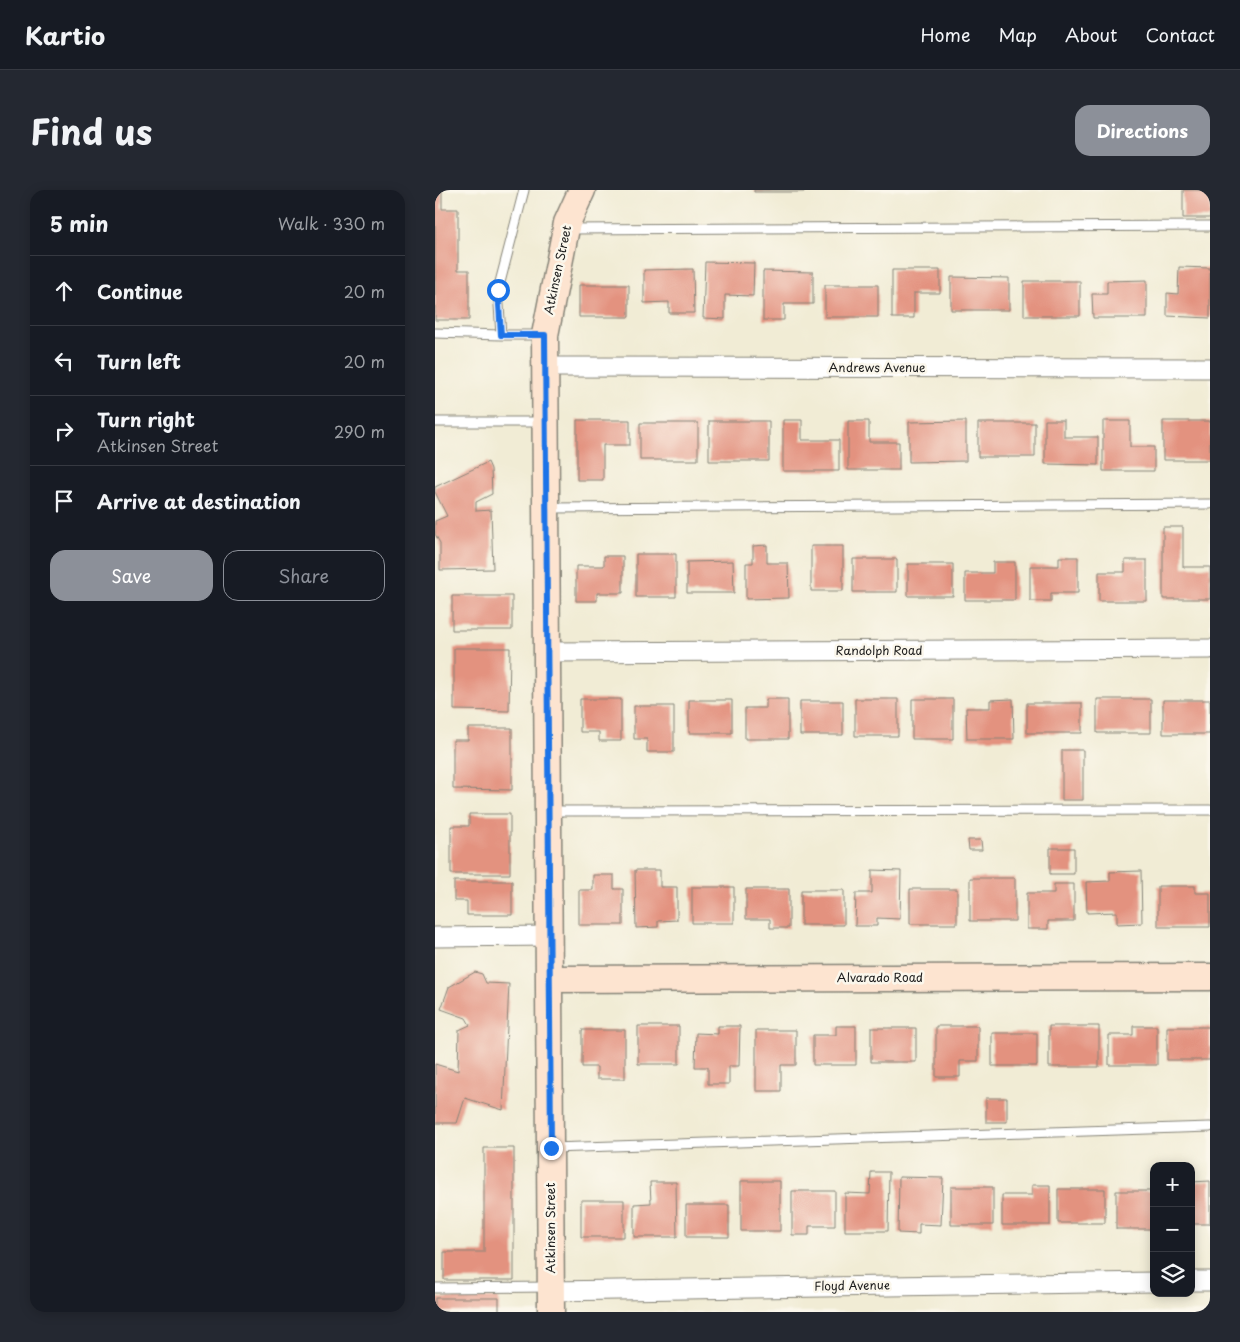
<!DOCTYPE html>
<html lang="en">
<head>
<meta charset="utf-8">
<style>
  body { margin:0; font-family:"Playpen Sans",sans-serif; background:#242831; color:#f1f3f6 }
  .controls { position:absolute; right:15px; bottom:15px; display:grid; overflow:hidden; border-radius:10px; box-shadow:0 2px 12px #0003 }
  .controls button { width:45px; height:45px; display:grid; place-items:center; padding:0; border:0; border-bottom:1px solid #363941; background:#171b24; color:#f1f3f6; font:25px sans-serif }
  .stop { position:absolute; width:15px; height:15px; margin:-11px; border:4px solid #1a73e8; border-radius:50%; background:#fff }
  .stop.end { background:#1a73e8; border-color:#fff; box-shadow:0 1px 5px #0008 }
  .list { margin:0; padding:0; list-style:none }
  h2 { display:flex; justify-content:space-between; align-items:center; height:65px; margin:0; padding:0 20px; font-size:21px }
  h2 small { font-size:16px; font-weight:400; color:#9ea1a6 }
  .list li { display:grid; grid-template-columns:32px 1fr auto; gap:15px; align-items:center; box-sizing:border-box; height:70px; padding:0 20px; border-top:1px solid #363941 }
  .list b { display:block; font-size:19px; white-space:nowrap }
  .list p { margin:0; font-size:16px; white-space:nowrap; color:#9ea1a6 }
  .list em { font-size:16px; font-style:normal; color:#9ea1a6 }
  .actions { display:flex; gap:10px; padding:15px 20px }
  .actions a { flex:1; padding:11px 0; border:1px solid #8c9099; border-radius:15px; text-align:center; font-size:18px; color:#8c9099 }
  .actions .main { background:#8c9099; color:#fff }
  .icon { flex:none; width:28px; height:28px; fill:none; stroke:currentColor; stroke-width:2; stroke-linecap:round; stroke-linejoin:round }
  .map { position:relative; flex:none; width:775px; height:1122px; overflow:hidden; border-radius:15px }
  header { display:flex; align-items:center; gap:30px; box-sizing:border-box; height:70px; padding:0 25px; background:#171b24; border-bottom:1px solid #363941 }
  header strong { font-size:24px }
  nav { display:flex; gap:28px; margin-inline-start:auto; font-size:18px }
  .intro { display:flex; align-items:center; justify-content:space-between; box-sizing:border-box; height:120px; padding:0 30px }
  h1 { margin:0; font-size:35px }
  .button { padding:12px 22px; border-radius:15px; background:#8c9099; color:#fff; font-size:18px; font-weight:700 }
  main { display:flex; gap:30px; padding:0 30px }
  aside { flex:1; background:#171b24; border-radius:15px; box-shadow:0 2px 12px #0003 }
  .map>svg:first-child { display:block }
  .building { fill:#e3927f }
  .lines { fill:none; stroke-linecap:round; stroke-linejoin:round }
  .lane-casing { stroke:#868478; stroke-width:11 }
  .street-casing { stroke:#868478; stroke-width:21 }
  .secondary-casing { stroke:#868478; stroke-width:29 }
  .lane { stroke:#fff; stroke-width:9 }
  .street { stroke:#fff; stroke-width:19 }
  .secondary { stroke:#fde4d0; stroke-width:26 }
  .route { stroke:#1a73e8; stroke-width:6 }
  .labels { text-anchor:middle; stroke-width:5; stroke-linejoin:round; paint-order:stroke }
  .street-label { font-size:12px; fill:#1c1c1c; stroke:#fbf7ec }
</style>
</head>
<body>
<header>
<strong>Kartio</strong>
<nav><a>Home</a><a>Map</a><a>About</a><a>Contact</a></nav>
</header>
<div class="intro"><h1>Find us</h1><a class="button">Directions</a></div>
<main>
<aside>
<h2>5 min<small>Walk · 330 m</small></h2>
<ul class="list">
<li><svg class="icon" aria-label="ahead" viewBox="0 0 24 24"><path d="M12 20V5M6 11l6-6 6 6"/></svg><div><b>Continue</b></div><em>20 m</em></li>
<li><svg class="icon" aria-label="left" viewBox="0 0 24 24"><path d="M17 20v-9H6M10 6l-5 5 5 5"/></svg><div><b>Turn left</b></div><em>20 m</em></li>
<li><svg class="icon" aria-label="right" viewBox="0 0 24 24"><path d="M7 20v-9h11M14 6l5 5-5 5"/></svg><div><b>Turn right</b><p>Atkinsen Street</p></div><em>290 m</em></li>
<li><svg class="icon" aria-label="arrive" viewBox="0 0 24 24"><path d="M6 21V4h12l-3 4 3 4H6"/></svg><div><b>Arrive at destination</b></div></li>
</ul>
<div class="actions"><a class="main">Save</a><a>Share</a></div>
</aside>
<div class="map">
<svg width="775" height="1122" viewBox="0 0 775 1122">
  <rect width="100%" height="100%" fill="#fbf7ec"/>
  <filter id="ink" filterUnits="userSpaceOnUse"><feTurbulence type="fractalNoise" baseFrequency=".02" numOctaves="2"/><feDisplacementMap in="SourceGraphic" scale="10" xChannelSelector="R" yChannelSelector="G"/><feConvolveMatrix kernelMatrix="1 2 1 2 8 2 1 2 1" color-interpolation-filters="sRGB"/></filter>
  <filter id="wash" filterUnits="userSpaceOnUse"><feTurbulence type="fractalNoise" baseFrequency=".0096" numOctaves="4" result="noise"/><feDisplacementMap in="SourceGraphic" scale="20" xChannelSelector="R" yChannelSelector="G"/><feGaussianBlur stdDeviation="1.12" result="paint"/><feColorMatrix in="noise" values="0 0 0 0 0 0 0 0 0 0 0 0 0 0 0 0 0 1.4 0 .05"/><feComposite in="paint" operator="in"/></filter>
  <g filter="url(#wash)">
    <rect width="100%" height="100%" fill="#f1ecd5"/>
    <g id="blocks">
      <path class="building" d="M0 0H7V19H23V80H34V130H0Z
        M319 0H369V2H319Z
        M748 0H775V28H748Z
        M270 72 319 73 318 106 290 105V129L268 128Z
        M744 77 775 78V128L732 126V103L743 104Z
        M258 79 259 123H234V112L209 113V80Z
        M457 80H505V103H479V128H457Z
        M328 81 378 82V114H349V130H328Z
        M516 87 574 88V120H516Z
        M712 90V128H658L657 104H672V91Z
        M589 91H645V126H589Z
        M144 95H194V127H144Z
        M390 95H443V127H390Z
        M142 230H195V255H168V290H142Z
        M348 230H367V250H404V281H348Z
        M610 230H629V247H663V275L610 274Z
        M274 231H334V271H274Z
        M413 231H434V252H464V280H413Z
        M531 231V271L474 272V232Z
        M668 231H695V257H719V281H668Z
        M728 231H775V270H728Z
        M205 233H263V270H205Z
        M543 233H600V267H543Z
        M53 272 56 279 57 304 41 312V321L56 320 58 379 5 380V353L0 344V331L12 326 0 302V297Z
        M728 337H748V377H775V409H728Z
        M332 355V373H353L354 408 311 409V373H318V356Z
        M376 356H408V401H376Z
        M201 364H241V407H201Z
        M169 366H188V403H162V411H141V376H169Z
        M624 367H643V403H616V411H595V376H624Z
        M418 369H462V402H418Z
        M690 370H712V411H664V382H690Z
        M298 371 299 403H252V372Z
        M558 372H580V410H530V383H558Z
        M473 374H518V406H473Z
        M17 406H77V440H17Z
        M19 458H75L74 521 19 520Z
        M145 509H186V551H164V542H145Z
        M331 509H353V549H310V518H331Z
        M420 509H463V546H420Z
        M477 509H518V549H477Z
        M578 509 579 549H532L531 518H555V510Z
        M662 509H716V543H662Z
        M254 510H297V543H254Z
        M728 510H775V544H728Z
        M365 511H408V545H365Z
        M592 513H647V543H592Z
        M199 516H239V562H212V549H199Z
        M33 538H77V600L18 599V550H33Z
        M627 560H648V610H627Z
        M34 624H75V684H16V636H34Z
        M533 650H546L547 660H534Z
        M615 658H639V684H615Z
        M200 680H225V697H242V730L223 731V737L201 738Z
        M437 680 466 681 465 729 442 728V736H420L421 703H437Z
        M706 681 707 733 682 734V722L652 723 651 692 675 691V682Z
        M158 685H179V699H188V735H144V700H158Z
        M535 688H580V731H535Z
        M19 691H77V725H32V711H19Z
        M619 694H639V731H613V739H592V703H619Z
        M723 696H760V703H775V737H723Z
        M257 697H299V733H257Z
        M311 699H354V738H335V729H311Z
        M475 699H522V734H475Z
        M366 700H409V735H366Z
        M40 782 47 784 51 793 74 794 68 920 30 908 22 933H0V874L23 881 24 840 35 835 31 828 6 819 14 797Z
        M203 836H244V874H203Z
        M283 836H305L304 876H294V894H273V877H260L261 843 283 844Z
        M401 836H421V875H378V845H401Z
        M501 836H543V871H525V887H501Z
        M614 836H664V877H614Z
        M698 836H722V875H674V845H698Z
        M732 837H775V870H732Z
        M436 838H481V872H436Z
        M147 840H190V889H162V877H147Z
        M321 840H361V875H346V901H321Z
        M557 843H602V876H557Z
        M551 908H572V932H551Z
        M49 958H79V1090H9V1062H49Z
        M436 982H454L453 1041H410V1003L435 1004Z
        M464 987 508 988 506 1035 484 1034V1044L463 1043Z
        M306 991H345V1041H306Z
        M775 991V1034H756V992Z
        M215 992H241L242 1047H199V1014L216 1013Z
        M597 995H615V1035H567V1005H597Z
        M516 997H558V1035H516Z
        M623 999H670V1033H623Z
        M357 1001H400V1036H374V1045H357Z
        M681 1001H719V1039H681Z
        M146 1010H189V1047H146Z
        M251 1015H294V1047H251Z
        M0 1108H64V1122H0Z"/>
    </g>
  </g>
  <g filter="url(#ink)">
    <use href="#blocks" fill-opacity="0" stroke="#868478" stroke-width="1"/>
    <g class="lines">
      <g class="lane-casing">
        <path id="lane" d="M133 39 775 36
          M0 143 66 145 63 100 89 0
          M66 145H108
          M0 232H107
          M114 318 775 314
          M114 621 775 620
          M116 958 775 937
          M0 1098 115 1097"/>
      </g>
      <g class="street-casing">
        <path id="street" d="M109 177 775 178
          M113 462 775 459
          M0 747 115 746
          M756 1091H775
          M116 1101 719 1092"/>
      </g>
      <g class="secondary-casing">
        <path id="secondary" d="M115 789 775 787
          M116 1122 110 145 132 33 147 0"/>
      </g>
      <use href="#lane" class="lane"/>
      <use href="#street" class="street"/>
      <use href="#secondary" class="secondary"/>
    </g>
  </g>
  <g class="lines" filter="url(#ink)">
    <path class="route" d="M63 100 66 145H110L116 958"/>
  </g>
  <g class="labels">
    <g class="street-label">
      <text transform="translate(123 80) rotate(-78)" y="4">Atkinsen Street</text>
      <text x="442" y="182">Andrews Avenue</text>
      <text x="444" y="465">Randolph Road</text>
      <text x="445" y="792">Alvarado Road</text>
      <text transform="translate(116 1038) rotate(-90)" y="4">Atkinsen Street</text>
      <text transform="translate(417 1096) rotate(-1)" y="4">Floyd Avenue</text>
    </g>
  </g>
</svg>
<div class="controls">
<button>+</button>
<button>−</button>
<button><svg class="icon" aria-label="layers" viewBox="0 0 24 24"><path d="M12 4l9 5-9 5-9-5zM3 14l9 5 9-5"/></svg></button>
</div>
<div class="stop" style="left:63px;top:100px"></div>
<div class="stop end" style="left:116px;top:958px"></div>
</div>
</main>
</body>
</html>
